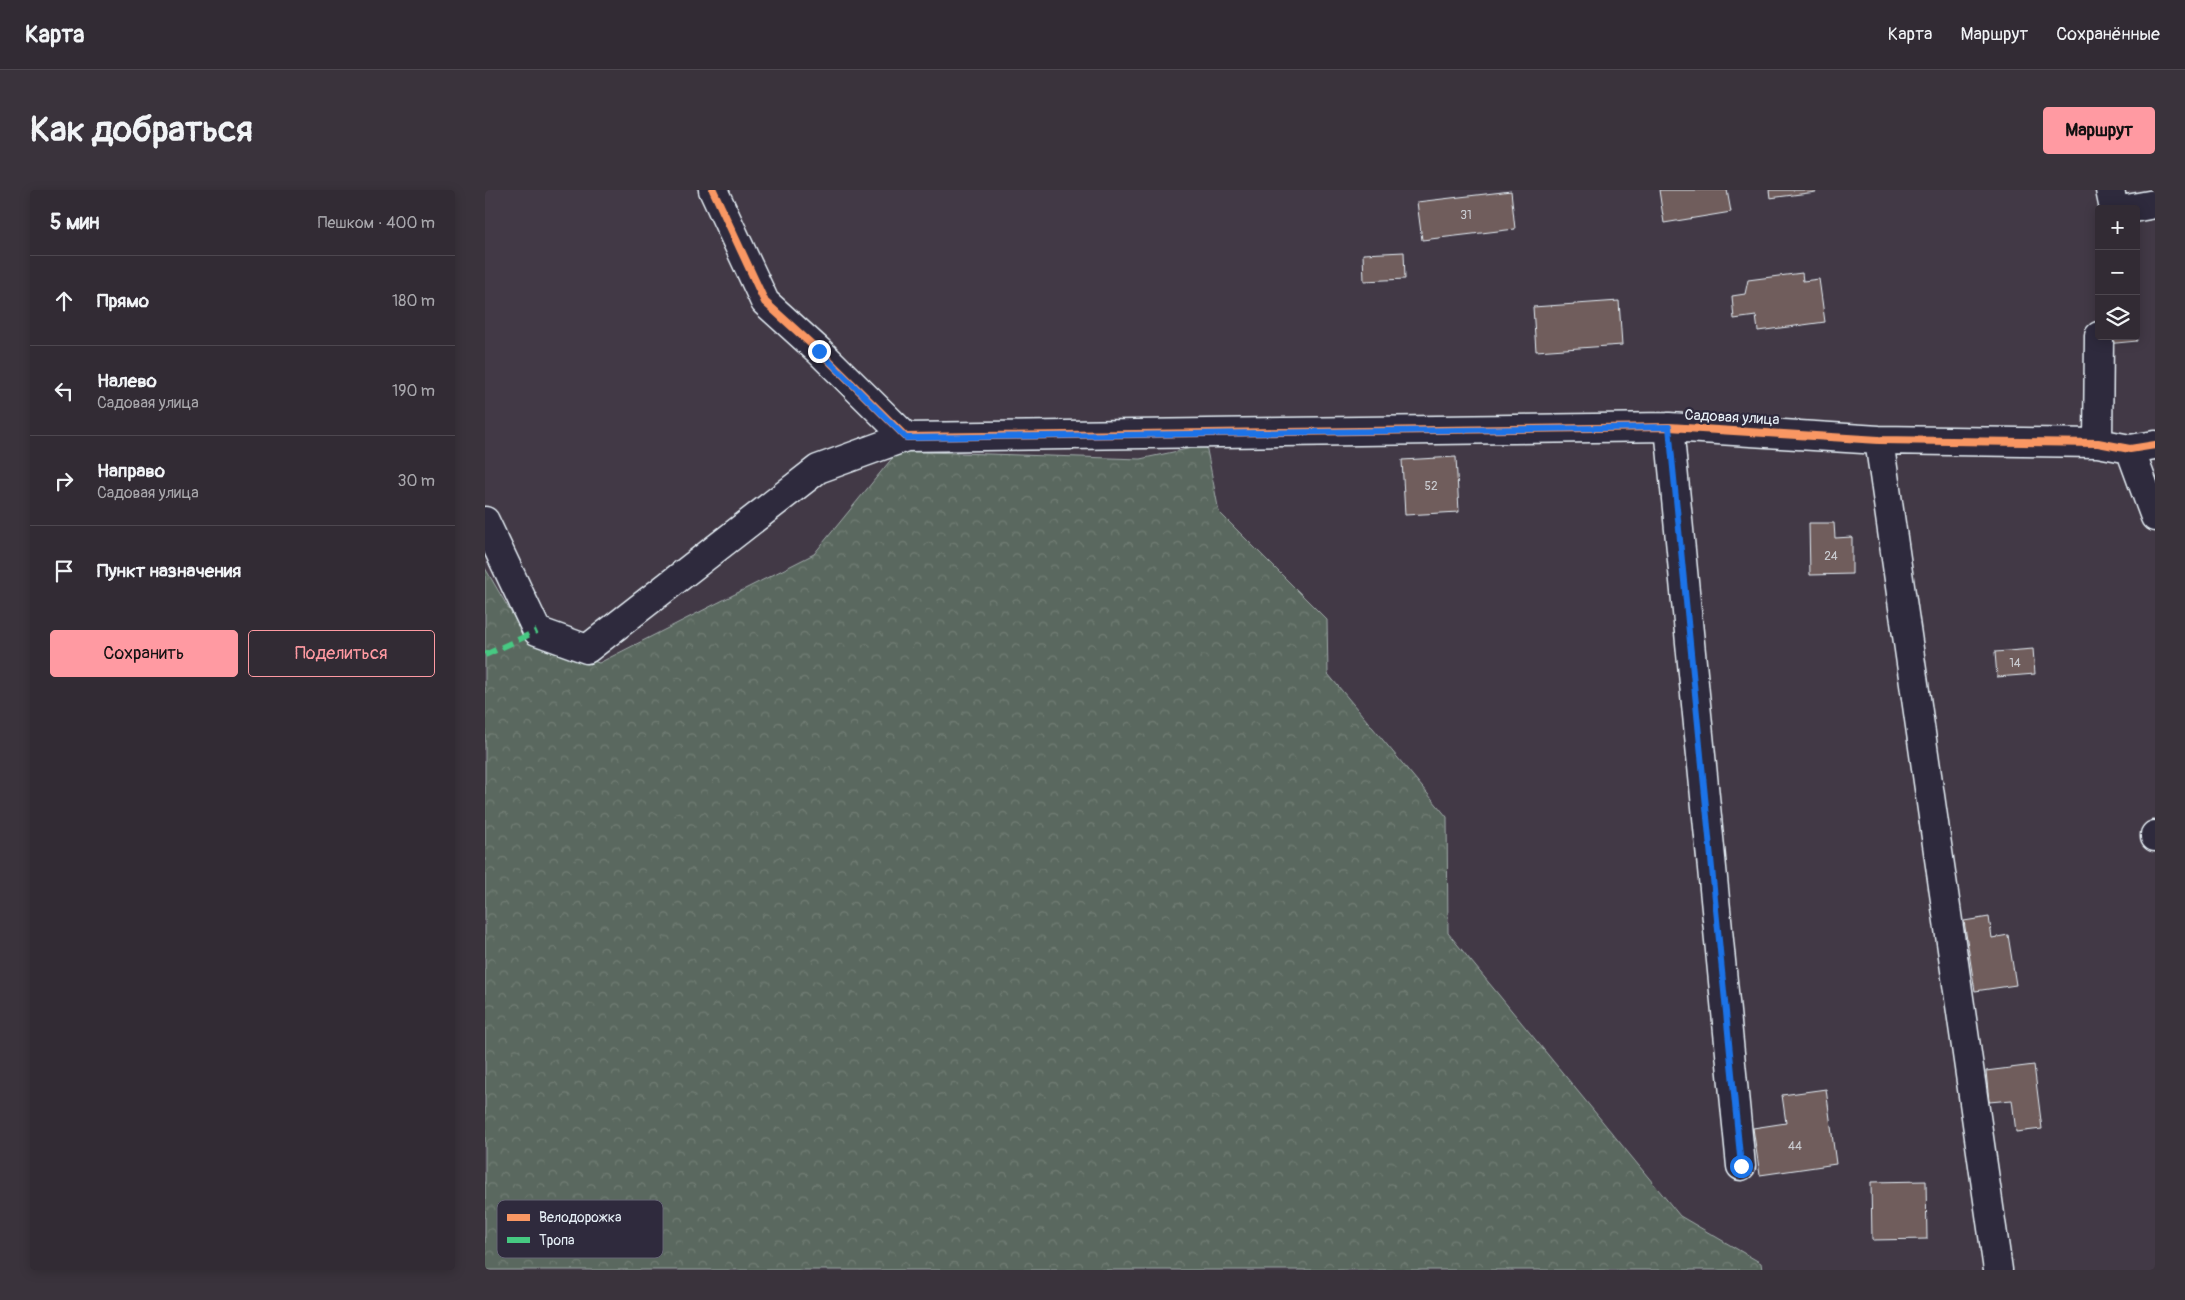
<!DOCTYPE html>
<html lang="ru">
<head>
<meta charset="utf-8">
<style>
  body { margin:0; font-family:Pangolin,sans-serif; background:#3a333c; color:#f1f3f6 }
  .controls { position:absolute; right:15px; top:15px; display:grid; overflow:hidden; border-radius:5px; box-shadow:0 2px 12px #0003 }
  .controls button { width:45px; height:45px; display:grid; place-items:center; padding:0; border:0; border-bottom:1px solid #4d474f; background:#322b34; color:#f1f3f6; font:25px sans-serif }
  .stop { position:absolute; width:15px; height:15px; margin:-11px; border:4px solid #1a73e8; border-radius:50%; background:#fff }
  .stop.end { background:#1a73e8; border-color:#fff; box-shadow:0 1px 5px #0008 }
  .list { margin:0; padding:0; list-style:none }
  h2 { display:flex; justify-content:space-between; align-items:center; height:65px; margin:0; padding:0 20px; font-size:21px }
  h2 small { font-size:16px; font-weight:400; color:#a8a7ac }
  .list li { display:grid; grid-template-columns:32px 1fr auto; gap:15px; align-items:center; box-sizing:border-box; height:90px; padding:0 20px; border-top:1px solid #4d474f }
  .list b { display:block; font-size:19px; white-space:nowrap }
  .list p { margin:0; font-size:16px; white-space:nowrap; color:#a8a7ac }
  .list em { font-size:16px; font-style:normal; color:#a8a7ac }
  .actions { display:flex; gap:10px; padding:15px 20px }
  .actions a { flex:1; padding:11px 0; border:1px solid #ff9aa2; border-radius:5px; text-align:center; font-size:18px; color:#ff9aa2 }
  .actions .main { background:#ff9aa2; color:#111 }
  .icon { flex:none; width:28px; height:28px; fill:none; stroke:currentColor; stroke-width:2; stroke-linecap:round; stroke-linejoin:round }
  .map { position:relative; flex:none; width:1670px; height:1080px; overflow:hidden; border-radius:5px }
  header { display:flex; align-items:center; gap:30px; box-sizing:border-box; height:70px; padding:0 25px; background:#322b34; border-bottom:1px solid #4d474f }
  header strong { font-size:24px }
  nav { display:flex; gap:28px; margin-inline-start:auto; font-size:18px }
  .intro { display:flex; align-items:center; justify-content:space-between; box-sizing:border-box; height:120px; padding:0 30px }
  h1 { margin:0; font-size:35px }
  .button { padding:12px 22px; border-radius:5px; background:#ff9aa2; color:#111; font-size:18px; font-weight:700 }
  main { display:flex; gap:30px; padding:0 30px }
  aside { flex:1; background:#322b34; border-radius:5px; box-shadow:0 2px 12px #0003 }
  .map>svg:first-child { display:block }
  .forest { fill:url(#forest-crowns); stroke:#a1acab }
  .building { fill:#6f5d5c; stroke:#e8f1f8 }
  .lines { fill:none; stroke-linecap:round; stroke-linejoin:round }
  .minor-casing { stroke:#e8f1f8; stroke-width:31 }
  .minor { stroke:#2f2a3d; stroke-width:28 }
  .quiet { stroke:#46c982; stroke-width:6; stroke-dasharray:12 6; stroke-linecap:butt }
  .cycleway-casing { stroke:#2f2a3d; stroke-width:11 }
  .cycleway { stroke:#f99763; stroke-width:8 }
  .route { stroke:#1a73e8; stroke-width:6 }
  .labels { text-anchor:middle; stroke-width:4.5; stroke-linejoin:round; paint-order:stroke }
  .number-label { font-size:12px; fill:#caccd1 }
  .street-label { font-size:15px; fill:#e8f1f8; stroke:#2f2a3d }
  .key { fill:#2f2a3d; stroke:#666675; stroke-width:1 }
  .key-label { font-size:14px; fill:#e8f1f8 }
</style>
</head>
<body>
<header>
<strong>Карта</strong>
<nav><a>Карта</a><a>Маршрут</a><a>Сохранённые</a></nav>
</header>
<div class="intro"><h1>Как добраться</h1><a class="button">Маршрут</a></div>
<main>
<aside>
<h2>5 мин<small>Пешком · 400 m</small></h2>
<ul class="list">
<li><svg class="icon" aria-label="ahead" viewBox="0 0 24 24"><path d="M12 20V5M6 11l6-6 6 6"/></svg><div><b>Прямо</b></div><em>180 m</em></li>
<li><svg class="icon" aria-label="left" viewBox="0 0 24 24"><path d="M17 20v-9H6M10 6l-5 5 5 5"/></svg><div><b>Налево</b><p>Садовая улица</p></div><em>190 m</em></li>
<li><svg class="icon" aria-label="right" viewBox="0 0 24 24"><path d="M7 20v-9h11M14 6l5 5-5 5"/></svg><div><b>Направо</b><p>Садовая улица</p></div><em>30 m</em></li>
<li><svg class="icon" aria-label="arrive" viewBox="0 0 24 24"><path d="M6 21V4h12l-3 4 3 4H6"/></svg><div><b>Пункт назначения</b></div></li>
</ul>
<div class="actions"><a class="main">Сохранить</a><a>Поделиться</a></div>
</aside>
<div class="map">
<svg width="1670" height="1080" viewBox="0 0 1670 1080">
  <defs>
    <pattern id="forest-crowns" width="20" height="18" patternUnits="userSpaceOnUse" patternTransform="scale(1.25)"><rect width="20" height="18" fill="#5a685e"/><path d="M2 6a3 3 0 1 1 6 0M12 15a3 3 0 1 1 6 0" fill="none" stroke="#727e76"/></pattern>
  </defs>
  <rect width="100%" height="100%" fill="#423946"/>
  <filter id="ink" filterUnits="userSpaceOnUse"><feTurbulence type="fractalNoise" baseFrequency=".02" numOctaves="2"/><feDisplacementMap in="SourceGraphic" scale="10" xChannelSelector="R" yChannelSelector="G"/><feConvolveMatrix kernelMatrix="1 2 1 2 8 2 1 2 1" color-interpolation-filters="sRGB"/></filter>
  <g filter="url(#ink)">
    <path class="forest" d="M721 255 734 322 842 430 843 484 962 627 963 743 1195 1026 1276 1073 1277 1080H0V378L41 448 114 473 329 364 413 261 655 269Z"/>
    <path class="building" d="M1174 0H1242L1246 22 1179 33Z
      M1284 0H1331V2L1285 8Z
      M1026 1 1030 39 937 50 932 12Z
      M919 62 920 89 879 91 878 64Z
      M1317 83 1318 91 1334 89 1340 132 1273 141 1271 126 1249 129 1247 106 1260 104 1263 90Z
      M1134 111 1137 155 1051 161 1048 117Z
      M1620 146H1651L1652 151 1621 154Z
      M971 267 974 322 920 325 917 270Z
      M1324 333H1349L1350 348 1367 347V384L1325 385Z
      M1548 459 1550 484 1512 487 1510 462Z
      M1504 727 1507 748 1523 745 1531 795 1490 801 1479 731Z
      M1549 875 1557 939 1531 942 1527 910 1504 912 1501 881Z
      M1341 899 1351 974 1275 985 1268 938 1301 933 1297 905Z
      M1441 991 1442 1049 1387 1050 1386 992Z"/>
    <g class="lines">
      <g class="minor-casing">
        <path id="minor" d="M228 0 280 112 334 161 421 247 1184 237 1394 250 1613 253 1645 259 1670 255
          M1625 0 1629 19
          M1642 19 1670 14
          M1184 237 1256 976
          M1394 250 1513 1080
          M1613 253 1614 146
          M1645 259 1670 327
          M0 331 52 441 102 459 333 279 421 247
          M1670 645V647"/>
      </g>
      <use href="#minor" class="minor"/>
      <path class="quiet" d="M0 465 52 441"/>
      <g class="cycleway-casing">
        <path id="cycleway" d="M228 0 280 112 334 161 421 247 1184 237 1394 250 1613 253 1645 259 1670 255"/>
      </g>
      <use href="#cycleway" class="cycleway"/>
    </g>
  </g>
  <g class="lines" filter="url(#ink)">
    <path class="route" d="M334 161 421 248 1184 237 1256 976"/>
  </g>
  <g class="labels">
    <g class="number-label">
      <text x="981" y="29">31</text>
      <text x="946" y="300">52</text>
      <text x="1346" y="370">24</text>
      <text x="1530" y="477">14</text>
      <text x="1310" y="960">44</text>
    </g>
    <g class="street-label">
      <text transform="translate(1247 227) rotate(3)" y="5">Садовая улица</text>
    </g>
  </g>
  <rect x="12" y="1010" width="166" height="58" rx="8" class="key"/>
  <rect x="22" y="1024" width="23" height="7" fill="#f99763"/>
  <rect x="22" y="1047" width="23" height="6" fill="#46c982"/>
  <g class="key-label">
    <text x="54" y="1032">Велодорожка</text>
    <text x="54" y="1055">Тропа</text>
  </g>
</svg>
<div class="controls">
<button>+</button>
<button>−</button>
<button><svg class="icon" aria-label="layers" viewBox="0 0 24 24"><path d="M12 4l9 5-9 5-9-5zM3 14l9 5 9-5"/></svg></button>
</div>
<div class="stop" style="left:1256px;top:976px"></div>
<div class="stop end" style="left:334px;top:161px"></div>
</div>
</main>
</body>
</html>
